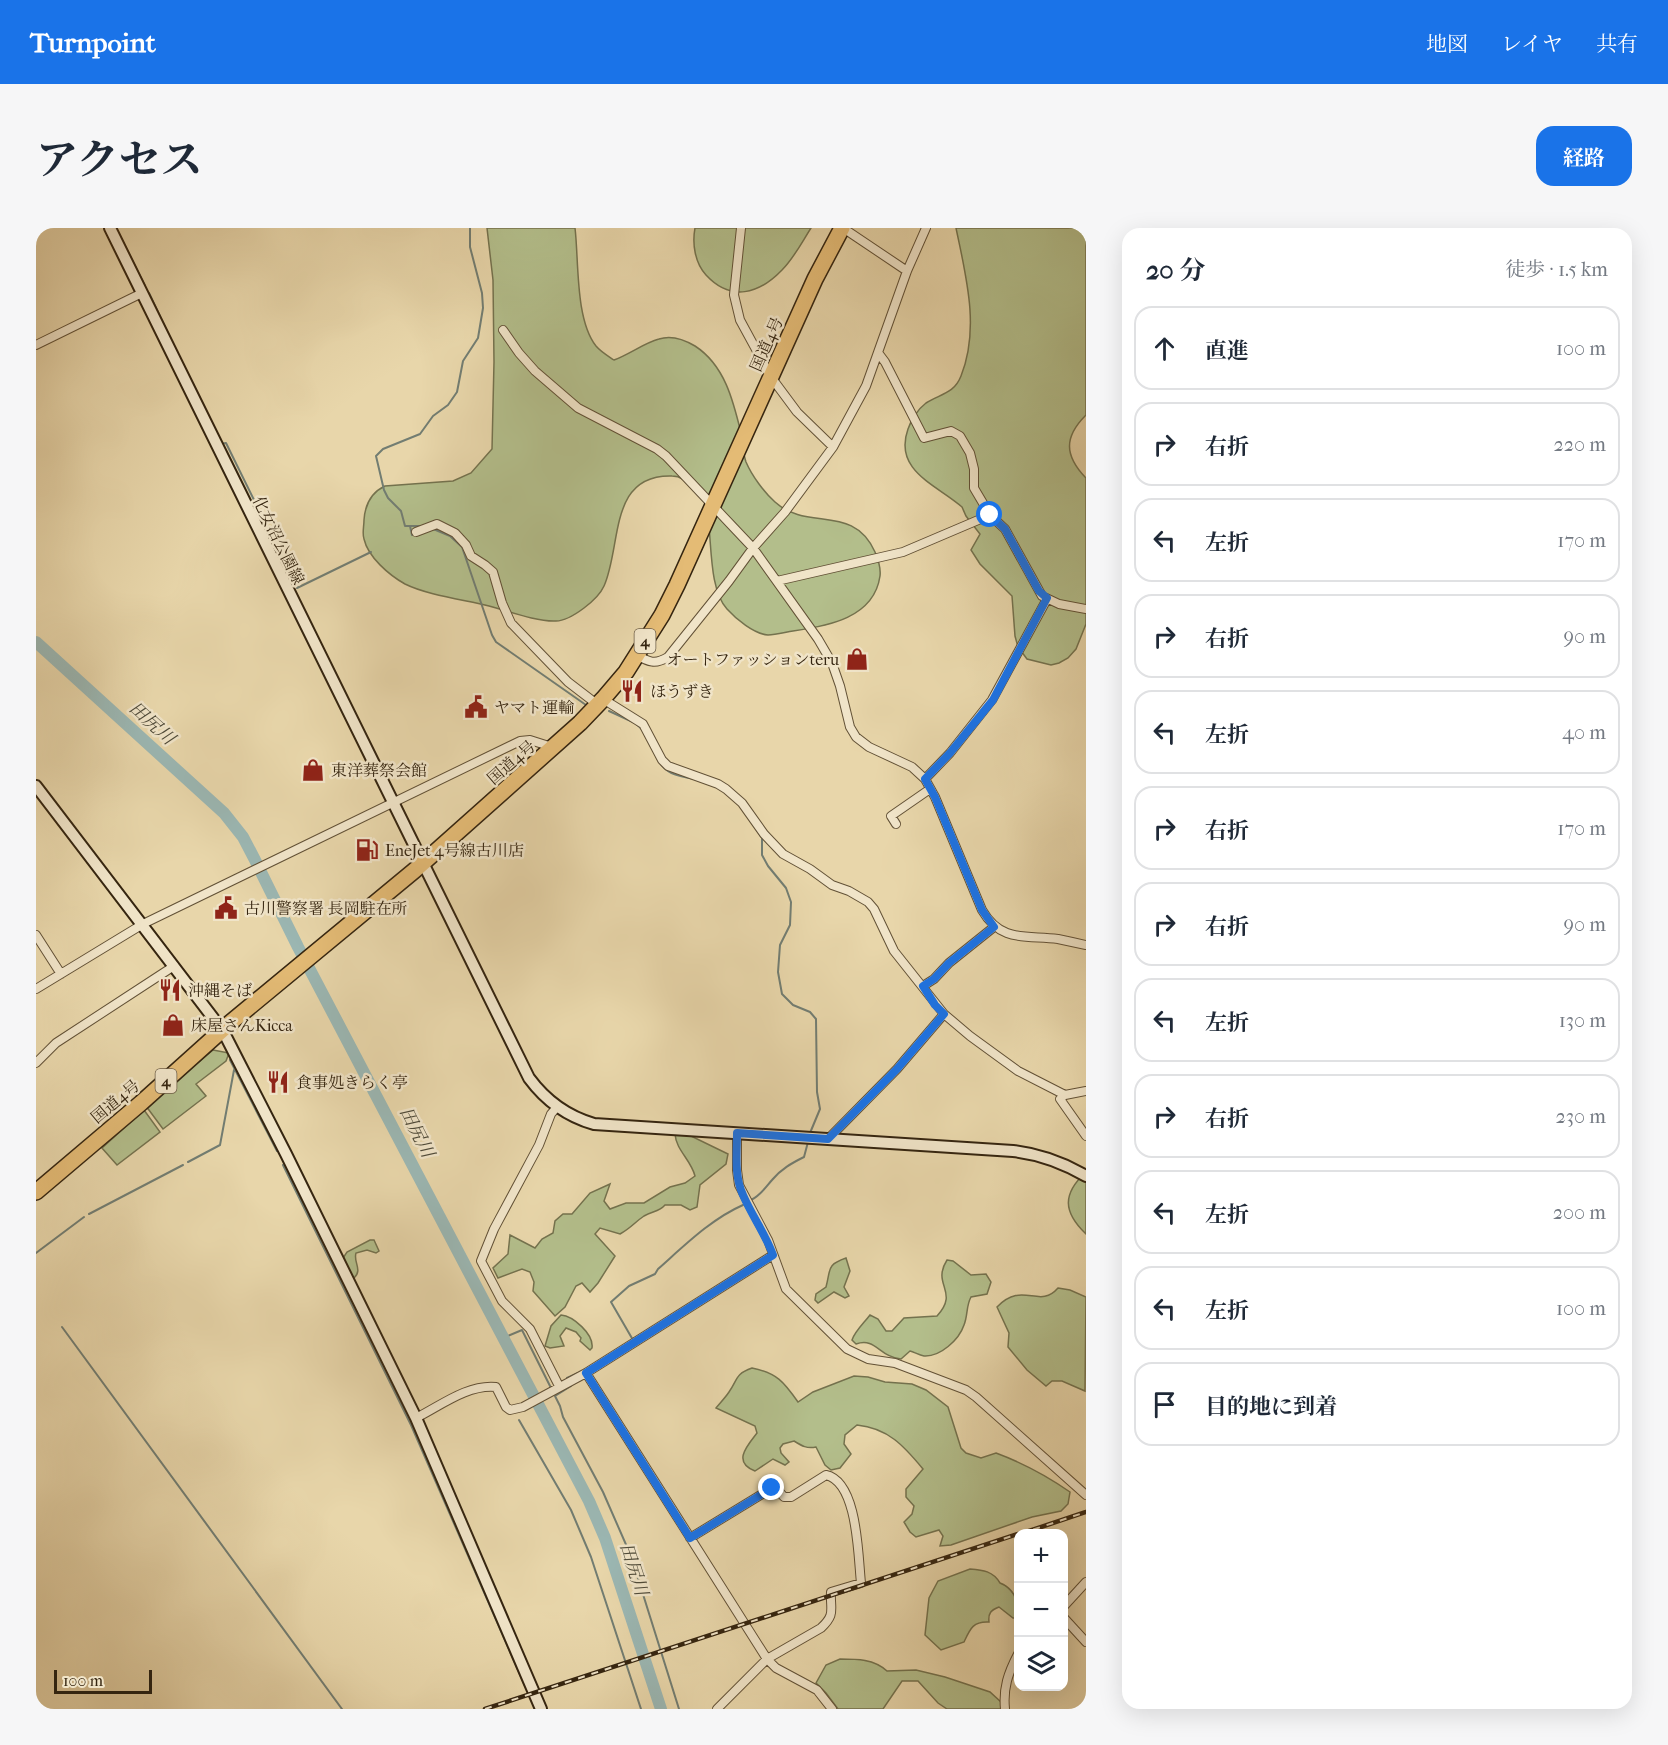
<!DOCTYPE html>
<html lang="ja">
<head>
<meta charset="utf-8">
<style>
  body { margin:0; font-family:"IM FELL French Canon","Noto Serif JP",serif; background:#f6f6f7; color:#1f2937 }
  .controls { position:absolute; right:18px; bottom:18px; display:grid; overflow:hidden; border-radius:12px; box-shadow:0 6px 24px #0002 }
  .controls button { width:54px; height:54px; display:grid; place-items:center; padding:0; border:0; border-bottom:2px solid #e0e1e3; background:#fff; color:#1f2937; font:30px sans-serif }
  .scale { position:absolute; left:18px; bottom:15px; width:98px; box-sizing:border-box; padding-left:6px; border:3px solid #352510; border-top:0; font-size:16px; line-height:21px; white-space:nowrap; color:#352510; -webkit-text-stroke:4px #f0e4c8; paint-order:stroke }
  .stop { position:absolute; width:18px; height:18px; margin:-14px; border:4px solid #1a73e8; border-radius:50%; background:#fff }
  .stop.end { background:#1a73e8; border-color:#fff; box-shadow:0 2px 6px #0008 }
  .list { margin:0; padding:0; list-style:none }
  h2 { display:flex; justify-content:space-between; align-items:center; height:78px; margin:0; padding:0 24px; font-size:26px }
  h2 small { font-size:20px; font-weight:400; color:#747a83 }
  .list li { display:grid; grid-template-columns:39px 1fr auto; gap:18px; align-items:center; box-sizing:border-box; height:84px; margin:0 12px 12px; padding:0 12px; border:2px solid #e0e1e3; border-radius:18px }
  .list b { display:block; font-size:22px; white-space:nowrap }
  .list em { font-size:20px; font-style:normal; color:#747a83 }
  .icon { flex:none; width:33px; height:33px; fill:none; stroke:currentColor; stroke-width:2; stroke-linecap:round; stroke-linejoin:round }
  .map { position:relative; flex:none; width:1050px; height:1481px; overflow:hidden; border-radius:18px }
  header { display:flex; align-items:center; gap:36px; box-sizing:border-box; height:84px; padding:0 30px; background:#1a73e8; color:#fff }
  header strong { font-size:28px }
  nav { display:flex; gap:33px; margin-inline-start:auto; font-size:21px }
  .intro { display:flex; align-items:center; justify-content:space-between; box-sizing:border-box; height:144px; padding:0 36px }
  h1 { margin:0; font-size:42px }
  .button { padding:15px 27px; border-radius:18px; background:#1a73e8; color:#fff; font-size:21px; font-weight:700 }
  main { display:flex; gap:36px; padding:0 36px }
  aside { flex:1; background:#fff; border-radius:18px; box-shadow:0 6px 24px #0002 }
  .map>svg:first-child { display:block }
  .green { fill:#b3be8b; stroke:#74724e; stroke-width:1.5 }
  .lines { fill:none; stroke-linecap:round; stroke-linejoin:round }
  .stream { stroke:#727d72; stroke-width:2 }
  .river { stroke:#9bb7b3; stroke-width:12 }
  .street-casing { stroke:#625136; stroke-width:10 }
  .secondary-casing { stroke:#352510; stroke-width:14 }
  .highway-casing { stroke:#352510; stroke-width:18 }
  .street { stroke:#f0e4c8; stroke-width:8 }
  .secondary { stroke:#f0e4c8; stroke-width:10 }
  .highway { stroke:#e4bb75; stroke-width:15 }
  .rail-casing { stroke:#352510; stroke-width:4.5 }
  .rail { stroke:#f0e4c8; stroke-width:2; stroke-dasharray:7; stroke-linecap:butt }
  .route { stroke:#1a73e8; stroke-width:8 }
  .labels { text-anchor:middle; stroke-width:5; stroke-linejoin:round; paint-order:stroke }
  .shield { fill:#f0e4c8; stroke:#6d5e47; stroke-width:1.5 }
  .shield-label { font-size:15px; font-weight:bold; fill:#352510 }
  .street-label { font-size:16px; fill:#352510; stroke:#f0e4c8 }
  .poi-label { font-size:16px; fill:#352510; stroke:#f0e4c8; text-anchor:start }
  .water-label { font-size:18px; font-style:italic; fill:#4e4a39; stroke:#f0e4c8 }
</style>
</head>
<body>
<header>
<strong>Turnpoint</strong>
<nav><a>地図</a><a>レイヤ</a><a>共有</a></nav>
</header>
<div class="intro"><h1>アクセス</h1><a class="button">経路</a></div>
<main>
<div class="map">
<svg width="1050" height="1481" viewBox="0 0 1050 1481">
  <rect width="100%" height="100%" fill="#e8d6aa"/>
  <filter id="stains"><feTurbulence type="fractalNoise" baseFrequency=".00333" numOctaves="4"/><feColorMatrix values="0 0 0 0 .2 0 0 0 0 .09 0 0 0 0 .02 0 0 0 .5 -.17"/></filter>
  <radialGradient id="worn" r=".72"><stop offset=".6" stop-color="#630" stop-opacity="0"/><stop offset="1" stop-color="#630" stop-opacity=".3"/></radialGradient>
  <path class="green" d="M451 0H539C543 33 539 91 560 118 565 124 572 128 578 132 594 126 608 115 623 111 635 107 649 112 659 118 690 138 698 176 706 209 707 217 707 226 710 234 716 248 728 264 739 274 772 304 817 275 839 324 842 331 845 340 844 348 838 390 792 398 757 403 750 404 740 407 732 407 718 406 700 391 691 381 673 361 676 316 672 291 672 285 671 278 669 273 666 268 660 263 656 259 650 253 645 248 636 248 572 246 586 318 568 358 564 367 556 374 548 380 540 386 530 393 520 393 501 394 472 383 453 378 429 372 391 367 369 356 353 347 332 329 328 311 326 306 328 298 328 292 329 277 334 265 349 258L417 253 435 245 456 221 458 134 457 52Z
    M659 0H775C766 14 758 30 746 42 723 66 695 74 670 47 659 35 656 16 659 0Z
    M920 0H1050V187C1028 209 1028 227 1050 250V396L1040 421 1032 430 1023 435 1015 437 991 431 982 419 979 408 976 368 944 336 935 322 944 306 930 288 926 279C901 257 857 243 872 201 875 192 882 181 890 175 904 166 918 166 925 148 944 101 930 48 920 0Z
    M177 822 193 825 190 833 160 856 170 868 127 901 110 878Z
    M108 882 124 904 81 937 66 920Z
    M639 906 653 907 692 926 690 936 664 957 661 979 654 982 645 977H629C623 984 616 983 608 988 599 994 595 1000 584 1006L564 1000 559 1006 579 1028 562 1055 554 1064 546 1055 540 1058 529 1079 519 1088 497 1063 498 1054 494 1044 486 1041 462 1050 457 1040 472 1026 474 1007 499 1020 506 1011 517 1005 519 993 527 986H536L554 965 574 956 568 973 574 981 590 975H608L634 959 649 955 659 948C655 932 640 922 639 906Z
    M1050 944V1006C1027 984 1026 966 1050 944Z
    M334 1012H338L343 1023 340 1025 331 1022 320 1025C317 1034 327 1042 318 1050L315 1048 307 1030 311 1024Z
    M810 1030 814 1043 808 1059 813 1068 809 1070 798 1064 782 1075 779 1072 780 1066 790 1059C795 1041 790 1037 810 1030Z
    M911 1032 917 1033 935 1047 950 1046 955 1054 951 1066 935 1069C930 1078 932 1087 928 1097 923 1112 904 1129 888 1128 883 1127 878 1124 874 1123L865 1131C843 1129 840 1109 820 1116L816 1112C819 1103 828 1095 834 1087L842 1091 850 1103H856L868 1090 901 1088C924 1063 895 1057 911 1032Z
    M1022 1060 1034 1062 1050 1069 1049 1163 1026 1153H1016L1010 1158 991 1142 972 1119 973 1105 961 1079C987 1052 1003 1082 1022 1060Z
    M525 1087C537 1088 558 1106 556 1120L554 1122 544 1113 545 1110 540 1104 530 1100 524 1108 528 1118 514 1120 509 1118 515 1098Z
    M716 1140C741 1145 748 1154 762 1174L777 1164 818 1148 832 1149 849 1154 876 1156 890 1162 912 1179 925 1220 930 1225 945 1230 960 1225C987 1235 1011 1248 1034 1264L1032 1276 1025 1283 996 1289 915 1317 904 1318 907 1308 903 1302 880 1309 874 1304 868 1294 876 1286 878 1278 870 1269V1261L887 1241C868 1218 852 1200 821 1197L809 1207 808 1216 815 1226 804 1240 795 1242 789 1237 780 1219C771 1221 766 1218 758 1213L747 1216 744 1220 745 1225 753 1234 749 1237 737 1231 719 1243C696 1234 711 1218 721 1205L719 1198 680 1180C684 1175 689 1170 693 1164 702 1151 699 1146 716 1140Z
    M934 1341C947 1342 957 1343 964 1355 979 1361 983 1375 982 1390H977L963 1379C955 1382 952 1385 953 1394 937 1393 934 1401 928 1414L905 1422 889 1407 893 1370 902 1353Z
    M804 1431C821 1431 838 1431 851 1443L880 1442 909 1449 954 1464 965 1474V1481H911L902 1475 882 1453H866L847 1481H802L790 1465 780 1455 790 1437Z"/>
  <g class="lines">
    <path class="stream" d="M80 0 109 58
      M113 65 137 116
      M184 216 190 215 222 280
      M226 287 261 360 335 324
      M374 298 376 307
      M387 298H369L365 283 352 270 348 262 340 228 347 221 384 206 397 188 412 177 421 164 427 133 442 110 447 80 446 65 434 19V0
      M395 300 414 308 426 319 456 407 460 414 550 477
      M573 483 599 495 607 502
      M620 528C628 546 641 548 659 551
      M706 580 726 610V627L732 638 750 660 755 674 754 697 744 717 742 744 746 766 757 777 774 784 780 791 781 864 784 881 774 905
      M194 832 241 923
      M152 934 184 917 198 842
      M247 937 375 1197 489 1458
      M715 972C725 967 729 960 736 952 745 941 756 935 768 929L772 914
      M53 986 147 937
      M0 1025 48 989
      M26 1099 306 1481
      M467 1110 486 1102 514 1158
      M597 1112 575 1074 593 1058 619 1046 622 1041C648 1018 675 991 707 977
      M531 1150 542 1145
      M534 1156 535 1158 519 1168 524 1178 527 1189 567 1264 595 1328 643 1481
      M483 1192 535 1282 555 1329 605 1481"/>
    <path class="river" d="M0 414 188 585 207 609 219 632 262 719 553 1273 569 1310 625 1481"/>
    <g class="street-casing">
      <path id="street" d="M705 0 698 67 704 92 735 149 761 184 797 219
        M807 0 871 43
        M467 102 483 125 499 143 542 180 621 221 630 228 717 320 782 411 796 435 804 458 814 499 820 509 833 519 876 539 889 551 899 569 946 682C965 715 990 707 1022 711 1031 713 1041 715 1050 717
        M0 117 106 65
        M843 126 849 134 888 210 915 203 924 208 934 225 938 241V260L954 287
        M380 304 401 296 419 305 430 317 435 328 449 337 457 344 466 375 475 395 532 454 562 477
        M741 353 867 324 954 287 969 301 1006 368 1023 376 1050 381
        M600 427C613 434 619 437 632 429L693 353 717 320 749 284 797 219 830 158 871 43 890 0
        M567 471 607 496 626 532 632 538 682 556 690 561 706 575 728 606 747 626 774 641 796 657 813 663 832 674 838 681 858 723 908 786 934 808 982 843 1029 867
        M889 551 914 525 956 472 1011 371
        M860 596 855 588 894 561
        M0 707 25 746
        M887 758 898 751 913 735 958 699
        M0 761 107 696 484 513 494 512 516 519
        M0 835 20 815 138 738
        M1050 863 1029 867 1024 871 1050 908
        M521 879 515 886 503 917 458 1001 445 1033 466 1073 494 1101 523 1158
        M701 905V942L703 957 732 1012 750 1061 811 1121 832 1131 859 1135 930 1162 940 1169 1050 1267
        M792 911 861 841 908 786
        M550 1145 731 1431 740 1440 781 1462 796 1481
        M380 1190C404 1178 432 1156 460 1159L470 1179 474 1182 487 1179 550 1145 737 1027
        M654 1310 736 1260H740L748 1269H755L790 1247C822 1254 822 1328 825 1355L795 1364C794 1382 800 1386 785 1400L731 1431 681 1481
        M1028 1378 1050 1354
        M1028 1390 1050 1414
        M969 1481C967 1460 972 1445 982 1426"/>
    </g>
    <g class="secondary-casing">
      <path id="secondary" d="M74 0 493 850C510 873 530 888 558 896L977 923C1004 926 1026 934 1050 948
        M0 558 187 803 250 926 380 1190 505 1481"/>
    </g>
    <g class="highway-casing">
      <path id="highway" d="M0 964 105 875 194 795 379 642 544 495 567 471 590 444 626 387 641 357 779 51 806 0"/>
    </g>
    <use href="#street" class="street"/>
    <use href="#secondary" class="secondary"/>
    <use href="#highway" class="highway"/>
    <g class="rail-casing">
      <path id="rail" d="M984 1306 1050 1284
        M449 1481 982 1306"/>
    </g>
    <use href="#rail" class="rail"/>
  </g>
  <g class="lines">
    <path class="route" d="M736 1260 654 1310 550 1145 737 1027C729 1005 716 988 707 967 698 948 701 926 701 905L792 911 861 841 908 786 899 777 887 758 898 751 913 735 958 699 946 682 899 569 889 551 914 525 957 472 1011 370 1003 363 969 301 954 287"/>
  </g>
  <defs>
    <g id="shop-bare" transform="scale(1.8)"><path d="M-5-2.5h2.3a2.7 3.5 0 0 1 5.4 0H5L5.5 6h-11ZM-1.5-2.5h3a1.5 2.3 0 0 0-3 0Z" fill="#8f2418" stroke="#f0e4c8" stroke-width="2.5" paint-order="stroke"/></g>
    <g id="restaurant-bare" transform="scale(1.8)"><path d="M-5-6h1v4h1v-4h1v4h1v-4h1v5L-1.5 .5V6h-2V.5L-5-1ZM5-6V6H3V1.5H1.5Q1.5-4 5-6Z" fill="#8f2418" stroke="#f0e4c8" stroke-width="2.5" paint-order="stroke"/></g>
    <g id="civic-bare" transform="scale(1.8)"><path d="M-.6-6.5H3V-4.5H.6V-3L4-1V1h2V6H-6V1h2V-1L-.6-3ZM-1.2 2.5V6h2.4V2.5Z" fill="#8f2418" stroke="#f0e4c8" stroke-width="2.5" paint-order="stroke"/></g>
    <g id="fuel-bare" transform="scale(1.8)"><path d="M-5.5-6h7V0h2V4h1.3V-2.5L3-4.5l.8-.8L6-3V5H2.5V1h-1V6h-7ZM-4.2-4.7v3.2H.2V-4.7Z" fill="#8f2418" stroke="#f0e4c8" stroke-width="2.5" paint-order="stroke"/></g>
  </defs>
  <g fill-rule="evenodd">
    <use href="#shop-bare" x="821" y="431"/>
    <use href="#restaurant-bare" x="596" y="463"/>
    <use href="#civic-bare" x="440" y="479"/>
    <use href="#shop-bare" x="277" y="542"/>
    <use href="#fuel-bare" x="331" y="622"/>
    <use href="#civic-bare" x="190" y="680"/>
    <use href="#restaurant-bare" x="134" y="762"/>
    <use href="#shop-bare" x="137" y="797"/>
    <use href="#restaurant-bare" x="242" y="854"/>
  </g>
  <g class="labels">
    <g class="shield">
      <rect x="598.5" y="401" width="21" height="24" rx="4.5"/>
      <rect x="119.5" y="841" width="21" height="24" rx="4.5"/>
    </g>
    <g class="shield-label">
      <text x="609" y="418">4</text>
      <text x="130" y="858">4</text>
    </g>
    <g class="street-label">
      <text transform="translate(730 116) rotate(-66)" y="6">国道4号</text>
      <text transform="translate(243 312) rotate(64)" y="6">化女沼公園線</text>
      <text transform="translate(475 534) rotate(-41)" y="6">国道4号</text>
      <text transform="translate(79 873) rotate(-40)" y="6">国道4号</text>
    </g>
    <g class="poi-label">
      <text x="803" y="437" text-anchor="end">オートファッションteru</text>
      <text x="614" y="469">ほうずき</text>
      <text x="458" y="485">ヤマト運輸</text>
      <text x="295" y="548">東洋葬祭会館</text>
      <text x="349" y="628">EneJet 4号線古川店</text>
      <text x="208" y="686">古川警察署 長岡駐在所</text>
      <text x="152" y="768">沖縄そば</text>
      <text x="155" y="803">床屋さんKicca</text>
      <text x="260" y="860">食事処きらく亭</text>
    </g>
    <g class="water-label">
      <text transform="translate(116 495) rotate(42)" y="6">田尻川</text>
      <text transform="translate(381 904) rotate(63)" y="6">田尻川</text>
      <text transform="translate(598 1341) rotate(72)" y="6">田尻川</text>
    </g>
  </g>
  <rect width="100%" height="100%" filter="url(#stains)"/>
  <rect width="100%" height="100%" fill="url(#worn)"/>
</svg>
<div class="controls">
<button>+</button>
<button>−</button>
<button><svg class="icon" aria-label="layers" viewBox="0 0 24 24"><path d="M12 4l9 5-9 5-9-5zM3 14l9 5 9-5"/></svg></button>
</div>
<div class="scale">100 m</div>
<div class="stop" style="left:954px;top:287px"></div>
<div class="stop end" style="left:736px;top:1260px"></div>
</div>
<aside>
<h2>20 分<small>徒歩 · 1.5 km</small></h2>
<ul class="list">
<li><svg class="icon" aria-label="ahead" viewBox="0 0 24 24"><path d="M12 20V5M6 11l6-6 6 6"/></svg><div><b>直進</b></div><em>100 m</em></li>
<li><svg class="icon" aria-label="right" viewBox="0 0 24 24"><path d="M7 20v-9h11M14 6l5 5-5 5"/></svg><div><b>右折</b></div><em>220 m</em></li>
<li><svg class="icon" aria-label="left" viewBox="0 0 24 24"><path d="M17 20v-9H6M10 6l-5 5 5 5"/></svg><div><b>左折</b></div><em>170 m</em></li>
<li><svg class="icon" aria-label="right" viewBox="0 0 24 24"><path d="M7 20v-9h11M14 6l5 5-5 5"/></svg><div><b>右折</b></div><em>90 m</em></li>
<li><svg class="icon" aria-label="left" viewBox="0 0 24 24"><path d="M17 20v-9H6M10 6l-5 5 5 5"/></svg><div><b>左折</b></div><em>40 m</em></li>
<li><svg class="icon" aria-label="right" viewBox="0 0 24 24"><path d="M7 20v-9h11M14 6l5 5-5 5"/></svg><div><b>右折</b></div><em>170 m</em></li>
<li><svg class="icon" aria-label="right" viewBox="0 0 24 24"><path d="M7 20v-9h11M14 6l5 5-5 5"/></svg><div><b>右折</b></div><em>90 m</em></li>
<li><svg class="icon" aria-label="left" viewBox="0 0 24 24"><path d="M17 20v-9H6M10 6l-5 5 5 5"/></svg><div><b>左折</b></div><em>130 m</em></li>
<li><svg class="icon" aria-label="right" viewBox="0 0 24 24"><path d="M7 20v-9h11M14 6l5 5-5 5"/></svg><div><b>右折</b></div><em>230 m</em></li>
<li><svg class="icon" aria-label="left" viewBox="0 0 24 24"><path d="M17 20v-9H6M10 6l-5 5 5 5"/></svg><div><b>左折</b></div><em>200 m</em></li>
<li><svg class="icon" aria-label="left" viewBox="0 0 24 24"><path d="M17 20v-9H6M10 6l-5 5 5 5"/></svg><div><b>左折</b></div><em>100 m</em></li>
<li><svg class="icon" aria-label="arrive" viewBox="0 0 24 24"><path d="M6 21V4h12l-3 4 3 4H6"/></svg><div><b>目的地に到着</b></div></li>
</ul>
</aside>
</main>
</body>
</html>
